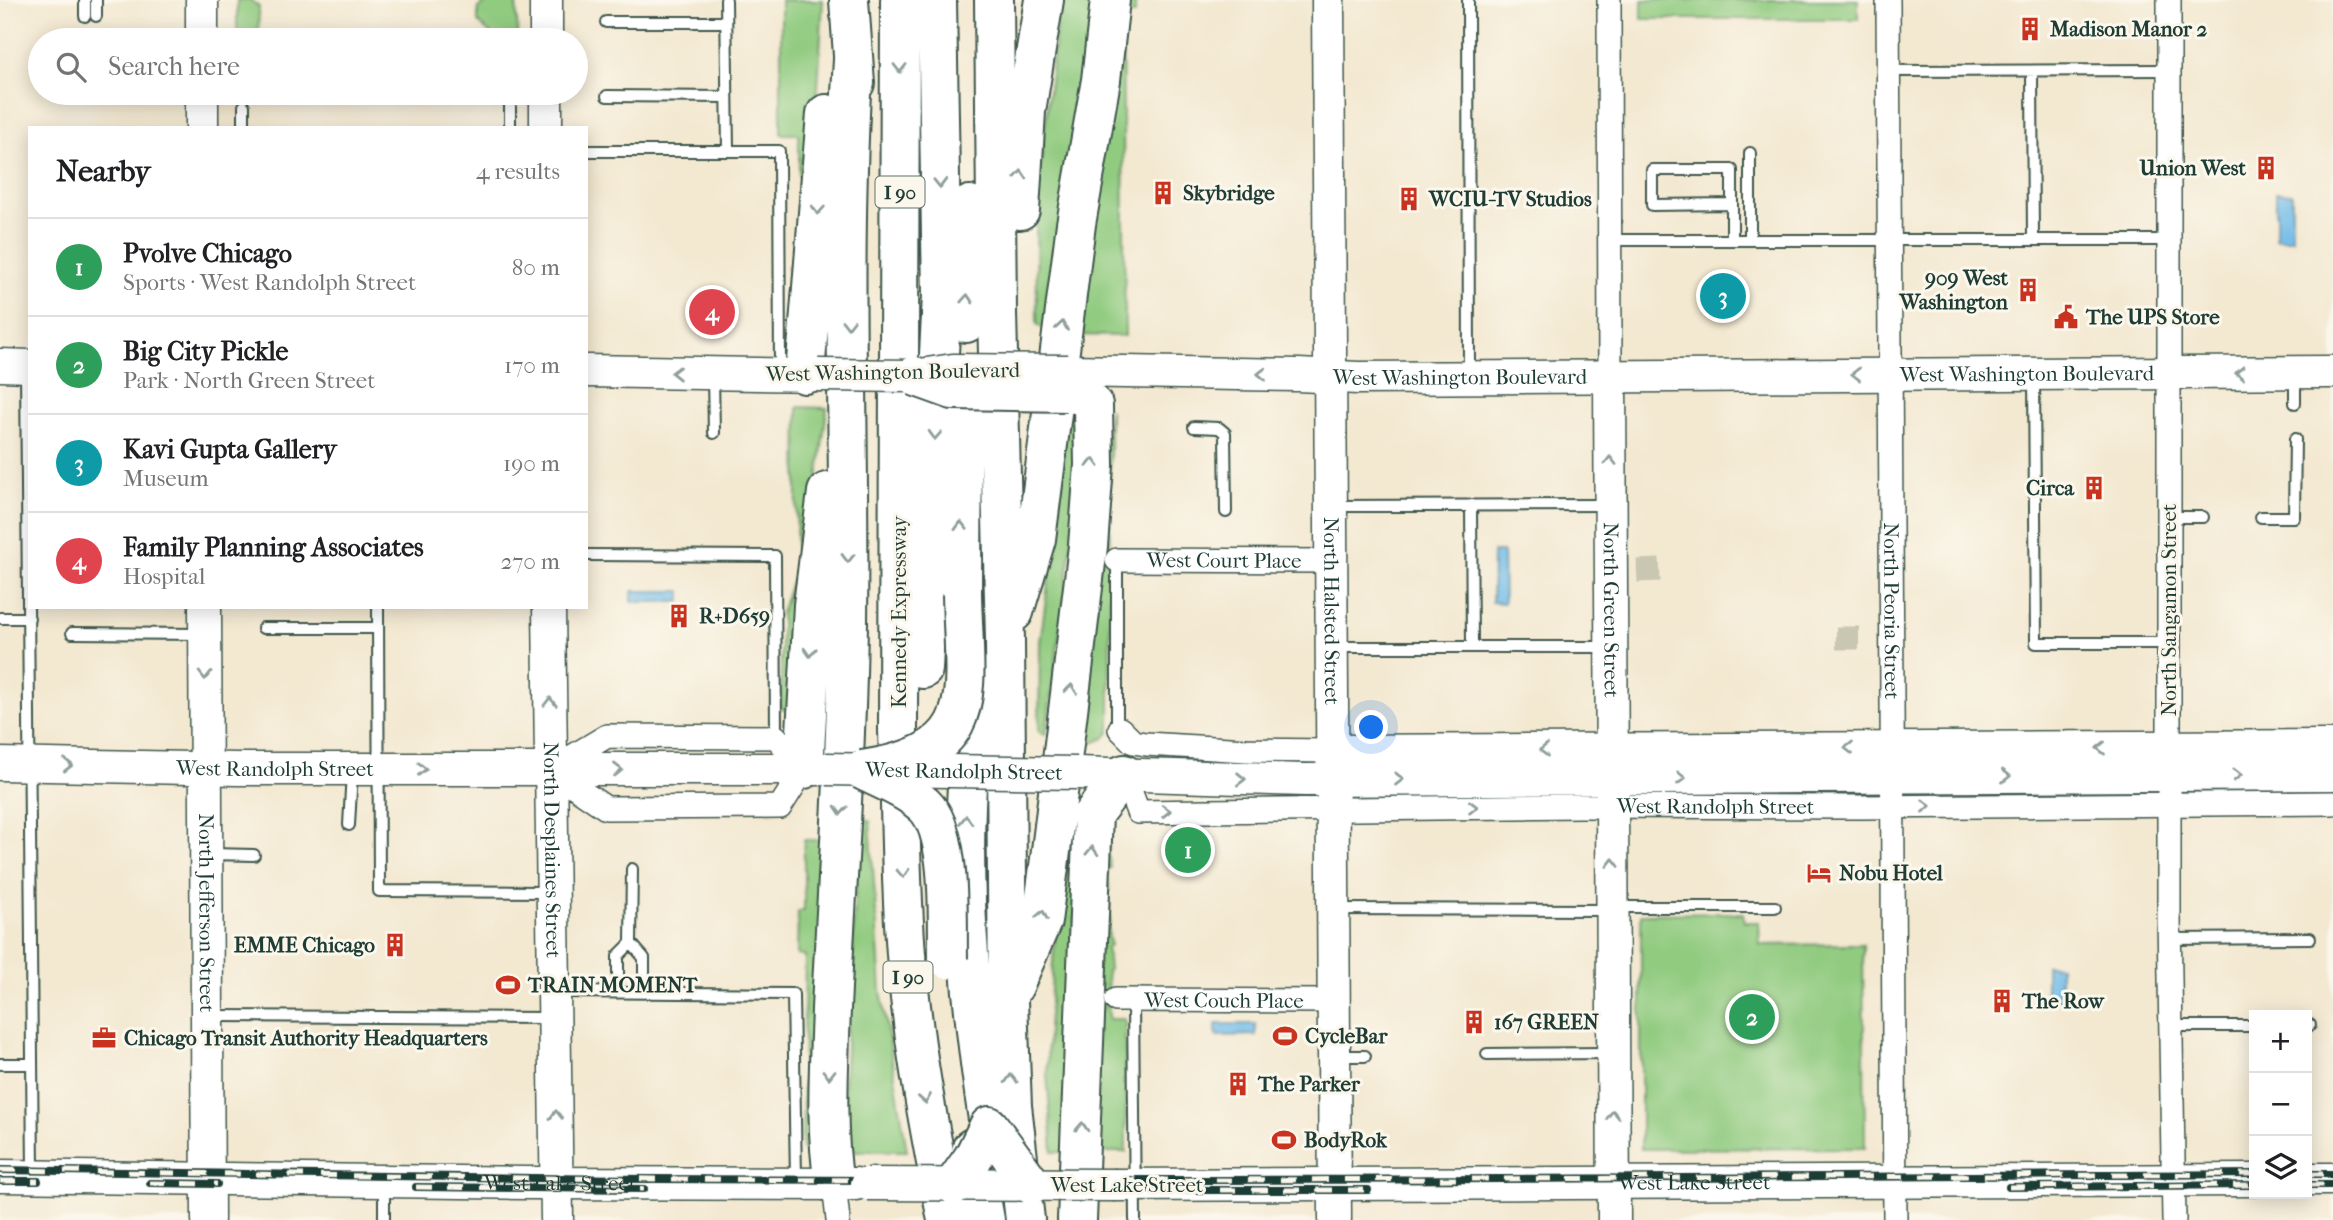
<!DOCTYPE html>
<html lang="en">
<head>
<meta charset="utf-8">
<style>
  body { margin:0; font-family:"IM FELL French Canon",serif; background:#f2f2f2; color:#202124 }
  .controls { position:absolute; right:21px; bottom:21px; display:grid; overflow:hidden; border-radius:0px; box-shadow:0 4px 18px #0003 }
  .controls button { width:63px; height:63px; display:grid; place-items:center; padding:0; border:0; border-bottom:2px solid #e0e0e0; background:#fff; color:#202124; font:35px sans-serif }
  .you { position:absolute; left:1372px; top:728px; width:24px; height:24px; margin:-18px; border:5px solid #fff; border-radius:50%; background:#1a73e8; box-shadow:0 0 0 10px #1a73e833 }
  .badge { display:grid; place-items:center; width:46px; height:46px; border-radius:50%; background:#0b8043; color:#fff; font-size:23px; font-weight:700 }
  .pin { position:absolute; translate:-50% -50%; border:4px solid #fff; box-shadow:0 2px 7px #0006 }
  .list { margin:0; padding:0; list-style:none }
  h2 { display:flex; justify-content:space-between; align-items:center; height:91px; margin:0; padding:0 28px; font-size:30px }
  h2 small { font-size:23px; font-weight:400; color:#757577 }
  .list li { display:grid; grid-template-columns:46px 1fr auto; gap:21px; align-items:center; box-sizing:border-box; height:98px; padding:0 28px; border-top:2px solid #e0e0e0 }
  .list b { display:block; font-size:26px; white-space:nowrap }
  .list p { margin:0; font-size:23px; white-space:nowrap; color:#757577 }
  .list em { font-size:23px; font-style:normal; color:#757577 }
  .icon { flex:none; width:38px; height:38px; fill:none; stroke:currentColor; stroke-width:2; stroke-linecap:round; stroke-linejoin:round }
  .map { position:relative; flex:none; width:2333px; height:1220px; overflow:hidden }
  .search { position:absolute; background:#fff; box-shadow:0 4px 18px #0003; left:28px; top:28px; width:560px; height:77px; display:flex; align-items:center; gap:18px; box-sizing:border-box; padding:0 24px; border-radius:38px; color:#757577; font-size:26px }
  .panel { position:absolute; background:#fff; box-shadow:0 4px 18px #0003; left:28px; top:126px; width:560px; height:483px; border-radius:0px }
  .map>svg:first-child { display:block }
  .green { fill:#91cb80; stroke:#58845a; stroke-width:2 }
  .water { fill:#6ebae8; stroke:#467c8e; stroke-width:2 }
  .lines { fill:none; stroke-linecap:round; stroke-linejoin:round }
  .street-tunnel { stroke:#c9c6b1; stroke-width:23; stroke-dasharray:23 11; stroke-linecap:butt }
  .lane-casing { stroke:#3f574b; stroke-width:14 }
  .street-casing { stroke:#3f574b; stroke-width:26 }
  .secondary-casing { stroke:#3f574b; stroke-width:35 }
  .highway-casing { stroke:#3f574b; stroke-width:42 }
  .lane { stroke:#fff; stroke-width:10 }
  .street { stroke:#fff; stroke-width:23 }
  .secondary { stroke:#fff; stroke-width:32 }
  .highway { stroke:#fff; stroke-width:38 }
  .rail-casing { stroke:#1f3d34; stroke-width:8 }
  .rail { stroke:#fbf7ec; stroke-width:5; stroke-dasharray:16; stroke-linecap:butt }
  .secondary-bridge-casing { stroke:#3f574b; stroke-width:35; stroke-linecap:butt }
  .highway-bridge-casing { stroke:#3f574b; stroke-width:42; stroke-linecap:butt }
  .secondary-bridge { stroke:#fff; stroke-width:32 }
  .highway-bridge { stroke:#fff; stroke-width:38 }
  .oneway { stroke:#8f9e9a }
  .labels { text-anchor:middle; stroke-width:6; stroke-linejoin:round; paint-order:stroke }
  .shield { fill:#fbf7ec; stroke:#61756b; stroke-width:2 }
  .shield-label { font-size:19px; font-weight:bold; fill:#1f3d34 }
  .poi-label { font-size:21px; font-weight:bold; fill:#1f3d34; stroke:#fbf7ec; text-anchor:start }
  .street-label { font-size:21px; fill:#1f3d34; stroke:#fbf7ec }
</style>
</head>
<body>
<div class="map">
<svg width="2333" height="1220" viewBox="0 0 2333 1220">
  <rect width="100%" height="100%" fill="#fbf7ec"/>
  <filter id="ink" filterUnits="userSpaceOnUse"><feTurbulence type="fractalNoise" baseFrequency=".0143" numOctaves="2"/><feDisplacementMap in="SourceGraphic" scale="14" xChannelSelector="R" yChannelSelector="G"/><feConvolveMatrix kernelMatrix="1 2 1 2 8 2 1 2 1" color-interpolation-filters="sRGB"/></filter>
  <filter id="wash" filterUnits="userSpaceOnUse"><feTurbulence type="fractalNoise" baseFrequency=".00686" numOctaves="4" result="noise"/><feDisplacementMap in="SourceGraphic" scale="28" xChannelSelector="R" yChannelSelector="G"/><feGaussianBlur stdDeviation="1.57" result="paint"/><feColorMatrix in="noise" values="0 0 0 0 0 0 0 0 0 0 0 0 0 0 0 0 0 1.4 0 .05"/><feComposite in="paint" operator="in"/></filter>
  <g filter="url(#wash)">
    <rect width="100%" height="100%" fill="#f3e8d0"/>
    <path class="green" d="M237 0H251L259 7 258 40H237Z
      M489 0H516L518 40H497L478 22V9Z
      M781 0H823L818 87 794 325 789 327V318H795V291H789L788 266 793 265V246L799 245V134H781Z
      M1059 0H1094L1045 330 1037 324 1036 210Z
      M1119 0H1135V14H1122L1125 336 1070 335Z
      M1642 0H1858V19H1642Z
      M798 407 827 408 810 542 796 709H781V613L796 567Z
      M1110 409V731C1101 746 1086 742 1071 742Z
      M1065 410H1081L1079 489 1046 734 1039 732 1040 642 1062 484Z
      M2139 788 2140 795 1938 796V790Z
      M1648 790H1858V796L1648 797Z
      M1064 815H1077L1070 1152H1053L1047 1074 1048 1029Z
      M860 817 870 821 881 991 907 1151H840Z
      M804 840H826L817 1149H802L805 955H797L798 911H804Z
      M1099 845 1109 846 1107 856 1109 858 1110 868 1107 870 1109 890 1107 898 1109 901 1110 923 1107 925 1110 945 1107 948 1109 969 1107 972 1109 1019H1125L1126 1152H1089Z
      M1743 913 1744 922H1759L1760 945 1863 944 1865 1148 1641 1149V914Z"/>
    <path class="water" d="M2276 193H2292V239H2276Z
      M1493 552H1503L1504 603 1492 602Z
      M632 591H681V602H632Z
      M2046 965 2060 966V1001H2046Z
      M1216 1024H1256V1035L1216 1036Z"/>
  </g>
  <g filter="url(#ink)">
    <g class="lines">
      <path class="street-tunnel" d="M1637 571 1661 570
        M1836 638H1868"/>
      <g class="lane-casing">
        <path id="lane" d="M85 0V16
          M726 0 728 151
          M1468 0 1469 375
          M96 16V0
          M606 22H726
          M1889 71 2169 70
          M2032 71 2033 240
          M607 96 727 97
          M244 128V106
          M510 128V106
          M586 151H779L780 372
          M1732 204 1652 205V170H1732V240
          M1610 240H2169
          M1750 240V153
          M26 370 33 1173
          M2295 375V403
          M713 376 714 433
          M2034 377 2036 643H2169
          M1194 427 1219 428 1225 433 1226 512
          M1471 505 1472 647
          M1333 506 1607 505
          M2169 517H2203
          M2261 517H2294L2295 439
          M586 555 775 556 776 737
          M1117 560V723L1120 729
          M378 607 379 891 551 892
          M0 618H29
          M263 628H378
          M72 633 202 634
          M1333 647H1608
          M349 825 352 772
          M211 854 254 855
          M1617 907H1775
          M1335 909 1610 910
          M2170 939 2310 938
          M631 943 632 869
          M557 992 793 994 796 1179
          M618 992V956L631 943 644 958V993
          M1133 1000 1135 1220
          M210 1016 551 1018
          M2307 1025H2310
          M2171 1026H2254
          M1487 1054 1610 1053
          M1336 1056H1365
          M0 1064H31
          M384 1220V1184"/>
      </g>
      <g class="street-casing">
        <g id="street">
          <path d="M1609 0 1610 376"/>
          <path id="s1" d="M1888 0 1895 1220"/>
          <path d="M2169 0V916L2174 1220"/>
          <path id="s2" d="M1117 560 1331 561"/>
          <path d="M1120 729 1133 742 1146 744 1247 750 1331 751"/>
          <path d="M607 736 776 737 804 769 780 807 606 808 550 770Z"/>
          <path id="s3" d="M1124 774 1138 812 1580 806 1859 807 2333 803"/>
          <path id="s4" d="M1116 1000 1333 1001"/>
          <path d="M834 1184 838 1220"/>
        </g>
      </g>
      <g class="secondary-casing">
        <g id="secondary">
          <path d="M202 0V40"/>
          <path d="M546 0V40"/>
          <path id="s5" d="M1328 0 1335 1220"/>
          <path d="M202 93V128"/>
          <path d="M546 128V93"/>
          <path d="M0 365 30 366"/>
          <path d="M586 371 818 375"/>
          <path id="s6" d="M1068 371 1298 375 1358 378 2333 372"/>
          <path id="s7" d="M1610 376 1614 1220"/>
          <path id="s8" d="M205 607 208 1220"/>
          <path id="s9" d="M549 607 557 1220"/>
          <path d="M1331 751 2333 746"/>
          <path id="s10" d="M0 764 237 769H826"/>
          <path d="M1077 773 1305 780 2333 774"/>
          <path id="s11" d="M0 1176 528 1183 856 1184"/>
          <path d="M2307 1179H2333"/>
          <path id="s12" d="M1116 1185 2254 1180"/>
        </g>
      </g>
      <g class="highway-casing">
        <path id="highway" d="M849 0 855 83
          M900 0 898 731C901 809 900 888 907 966 914 1052 931 1136 947 1220
          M994 0 997 313 1005 640 1008 1001 1012 1106 1025 1220
          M1020 210 1026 111 1044 0
          M966 323 970 205
          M805 374 826 114
          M962 594 963 394
          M1014 612 1036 539 1076 224 1101 80 1110 0
          M923 669 942 295 937 0
          M979 676C954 825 966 978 989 1126
          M804 769 813 605 827 492
          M1014 986 1042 921 1051 851 1088 546 1094 465 1093 405 1084 396 1067 392
          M972 1148 985 1220
          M834 1184C825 1127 829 1067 831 1009 835 917 842 825 845 732 855 509 838 284 853 60
          M1077 1220 1093 814 1124 774"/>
      </g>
      <use href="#lane" class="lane"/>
      <use href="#street" class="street"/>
      <use href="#secondary" class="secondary"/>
      <use href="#highway" class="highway"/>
      <g class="rail-casing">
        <path id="rail" d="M0 1170C177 1173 355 1176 532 1178 1106 1183 1680 1178 2254 1174
          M2307 1174H2333
          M0 1181H38
          M150 1183 217 1184
          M2307 1185H2333
          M416 1187 644 1189
          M2009 1187 2254 1185
          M868 1190H1368"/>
      </g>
      <use href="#rail" class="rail"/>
      <g class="secondary-bridge-casing">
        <g id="secondary-bridge">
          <path d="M818 375 914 376 953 370 1068 371"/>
          <path id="s13" d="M826 769 1077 773"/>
          <path d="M867 1184 1116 1185"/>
        </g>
      </g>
      <g class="highway-bridge-casing">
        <path id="highway-bridge" d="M914 376 953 390 1067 392
          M862 770C985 752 964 695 962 594
          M862 770C882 780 906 789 924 805 953 832 947 920 948 959
          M954 1185 973 1158 989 1126 1032 1185"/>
      </g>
      <use href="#secondary-bridge" class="secondary-bridge"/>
      <use href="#highway-bridge" class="highway-bridge"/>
    </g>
    <defs><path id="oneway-chevron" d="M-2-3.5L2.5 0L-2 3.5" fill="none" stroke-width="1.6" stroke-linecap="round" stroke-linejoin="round" transform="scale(1.75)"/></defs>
    <g class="oneway">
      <use href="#oneway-chevron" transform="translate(900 68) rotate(90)"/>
      <use href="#oneway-chevron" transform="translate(1021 175) rotate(-86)"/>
      <use href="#oneway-chevron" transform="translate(940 183) rotate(89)"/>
      <use href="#oneway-chevron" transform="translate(818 210) rotate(94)"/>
      <use href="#oneway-chevron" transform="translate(967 299) rotate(-86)"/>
      <use href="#oneway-chevron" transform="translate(848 324) rotate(90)"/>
      <use href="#oneway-chevron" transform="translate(1062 326) rotate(-82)"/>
      <use href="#oneway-chevron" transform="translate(676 373) rotate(-179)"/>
      <use href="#oneway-chevron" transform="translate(2240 373) rotate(179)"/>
      <use href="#oneway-chevron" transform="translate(1262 374) rotate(-179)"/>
      <use href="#oneway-chevron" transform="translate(1856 374) rotate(180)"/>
      <use href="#oneway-chevron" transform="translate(935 435) rotate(93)"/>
      <use href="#oneway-chevron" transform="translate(1610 461) rotate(-90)"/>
      <use href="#oneway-chevron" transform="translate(1093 463) rotate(-89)"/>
      <use href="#oneway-chevron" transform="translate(961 526) rotate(-91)"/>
      <use href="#oneway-chevron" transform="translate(848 558) rotate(91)"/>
      <use href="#oneway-chevron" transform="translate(810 652) rotate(93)"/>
      <use href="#oneway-chevron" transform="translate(205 675) rotate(90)"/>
      <use href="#oneway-chevron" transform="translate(1071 689) rotate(-83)"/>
      <use href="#oneway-chevron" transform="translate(550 702) rotate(-90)"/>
      <use href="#oneway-chevron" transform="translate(1849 748) rotate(180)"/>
      <use href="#oneway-chevron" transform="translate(2101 748) rotate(-180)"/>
      <use href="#oneway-chevron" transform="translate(1544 750) rotate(180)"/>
      <use href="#oneway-chevron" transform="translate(68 765) rotate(1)"/>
      <use href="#oneway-chevron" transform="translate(422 769) rotate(1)"/>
      <use href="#oneway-chevron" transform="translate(618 770)"/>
      <use href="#oneway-chevron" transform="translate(2237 775)"/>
      <use href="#oneway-chevron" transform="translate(2006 776)"/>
      <use href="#oneway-chevron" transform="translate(1681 778)"/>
      <use href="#oneway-chevron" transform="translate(1241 779) rotate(1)"/>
      <use href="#oneway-chevron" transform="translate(1399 779)"/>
      <use href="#oneway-chevron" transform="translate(1926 806)"/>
      <use href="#oneway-chevron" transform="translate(1473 807) rotate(-1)"/>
      <use href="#oneway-chevron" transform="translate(841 810) rotate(94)"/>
      <use href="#oneway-chevron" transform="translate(1166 811) rotate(-1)"/>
      <use href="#oneway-chevron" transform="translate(966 820) rotate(-88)"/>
      <use href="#oneway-chevron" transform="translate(1092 851) rotate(-88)"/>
      <use href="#oneway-chevron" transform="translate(1613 863) rotate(-90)"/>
      <use href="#oneway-chevron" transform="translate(903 873) rotate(87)"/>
      <use href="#oneway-chevron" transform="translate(1042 915) rotate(-79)"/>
      <use href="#oneway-chevron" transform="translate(829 1074) rotate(90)"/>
      <use href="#oneway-chevron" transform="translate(1011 1079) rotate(-92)"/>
      <use href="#oneway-chevron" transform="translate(925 1099) rotate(80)"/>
      <use href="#oneway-chevron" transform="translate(556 1115) rotate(-91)"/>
      <use href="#oneway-chevron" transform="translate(1613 1115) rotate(-90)"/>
      <use href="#oneway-chevron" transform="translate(1082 1127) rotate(-87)"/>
    </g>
  </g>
  <defs>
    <g id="building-bare" transform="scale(1.89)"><path d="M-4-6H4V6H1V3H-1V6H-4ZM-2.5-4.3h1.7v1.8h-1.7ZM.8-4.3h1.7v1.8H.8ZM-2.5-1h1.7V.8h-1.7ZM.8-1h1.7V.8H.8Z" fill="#c8321e" stroke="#fbf7ec" stroke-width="2.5" paint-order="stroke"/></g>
    <g id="civic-bare" transform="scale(1.89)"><path d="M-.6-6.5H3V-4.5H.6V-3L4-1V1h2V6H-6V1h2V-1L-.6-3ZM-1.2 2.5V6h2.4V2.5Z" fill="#c8321e" stroke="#fbf7ec" stroke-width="2.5" paint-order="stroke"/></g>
    <g id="hotel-bare" transform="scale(1.89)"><path d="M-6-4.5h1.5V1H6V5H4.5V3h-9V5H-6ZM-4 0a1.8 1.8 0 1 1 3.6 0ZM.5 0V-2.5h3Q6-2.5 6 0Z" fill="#c8321e" stroke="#fbf7ec" stroke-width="2.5" paint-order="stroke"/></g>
    <g id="stadium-bare" transform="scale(1.89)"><path d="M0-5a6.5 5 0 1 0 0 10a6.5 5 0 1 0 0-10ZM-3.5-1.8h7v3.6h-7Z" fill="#c8321e" stroke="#fbf7ec" stroke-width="2.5" paint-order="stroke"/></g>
    <g id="office-bare" transform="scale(1.89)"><path d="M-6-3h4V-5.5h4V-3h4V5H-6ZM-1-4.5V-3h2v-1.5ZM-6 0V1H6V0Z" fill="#c8321e" stroke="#fbf7ec" stroke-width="2.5" paint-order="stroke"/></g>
  </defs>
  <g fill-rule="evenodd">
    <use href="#building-bare" x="2030" y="29"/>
    <use href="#building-bare" x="2266" y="168"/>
    <use href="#building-bare" x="1163" y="193"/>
    <use href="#building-bare" x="1409" y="199"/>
    <use href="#building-bare" x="2028" y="290"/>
    <use href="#civic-bare" x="2066" y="317"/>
    <use href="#building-bare" x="2094" y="488"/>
    <use href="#building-bare" x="679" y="616"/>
    <use href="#hotel-bare" x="1819" y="873"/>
    <use href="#building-bare" x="395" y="945"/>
    <use href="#stadium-bare" x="508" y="985"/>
    <use href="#building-bare" x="2002" y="1001"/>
    <use href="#building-bare" x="1474" y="1022"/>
    <use href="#stadium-bare" x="1285" y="1036"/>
    <use href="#office-bare" x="104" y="1038"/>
    <use href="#building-bare" x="1238" y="1084"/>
    <use href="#stadium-bare" x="1284" y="1140"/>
  </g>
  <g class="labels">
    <g class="shield">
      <rect x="875.5" y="176.5" width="49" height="31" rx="5"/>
      <rect x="883.5" y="961.5" width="49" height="31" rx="5"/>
    </g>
    <g class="shield-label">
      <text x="900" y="199">I 90</text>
      <text x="908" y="984">I 90</text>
    </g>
    <g class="poi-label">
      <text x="2050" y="36">Madison Manor 2</text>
      <text x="2246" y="175" text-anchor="end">Union West</text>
      <text x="1183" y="200">Skybridge</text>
      <text x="1429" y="206">WCIU-TV Studios</text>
      <text x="2008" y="285" text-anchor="end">909 West<tspan x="2008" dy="24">Washington</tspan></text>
      <text x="2086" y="324">The UPS Store</text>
      <text x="2074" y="495" text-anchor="end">Circa</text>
      <text x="699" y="623">R+D659</text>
      <text x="1839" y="880">Nobu Hotel</text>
      <text x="375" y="952" text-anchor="end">EMME Chicago</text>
      <text x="528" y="992">TRAIN MOMENT</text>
      <text x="2022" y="1008">The Row</text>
      <text x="1494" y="1029">167 GREEN</text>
      <text x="1305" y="1043">CycleBar</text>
      <text x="124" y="1045">Chicago Transit Authority Headquarters</text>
      <text x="1258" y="1091">The Parker</text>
      <text x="1304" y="1147">BodyRok</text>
    </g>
    <g class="street-label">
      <text transform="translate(893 372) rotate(-1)" y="7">West Washington Boulevard</text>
      <text dy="7" stroke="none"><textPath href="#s6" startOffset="959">West Washington Boulevard</textPath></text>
      <text dy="7" stroke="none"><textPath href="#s6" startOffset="392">West Washington Boulevard</textPath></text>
      <text dy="7" stroke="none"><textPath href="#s2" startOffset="107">West Court Place</textPath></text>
      <text dy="7" stroke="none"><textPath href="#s5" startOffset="611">North Halsted Street</textPath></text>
      <text dy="7" stroke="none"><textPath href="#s7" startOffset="234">North Green Street</textPath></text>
      <text dy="7" stroke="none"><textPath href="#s1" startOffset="611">North Peoria Street</textPath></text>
      <text transform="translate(2169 610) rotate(-90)" y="7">North Sangamon Street</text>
      <text transform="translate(899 612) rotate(-90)" y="7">Kennedy Expressway</text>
      <text dy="7" stroke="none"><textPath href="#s10" startOffset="275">West Randolph Street</textPath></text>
      <text dy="7" stroke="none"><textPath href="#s13" startOffset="138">West Randolph Street</textPath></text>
      <text dy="7" stroke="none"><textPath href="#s3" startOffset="618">West Randolph Street</textPath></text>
      <text dy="7" stroke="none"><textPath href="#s9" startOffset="243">North Desplaines Street</textPath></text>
      <text dy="7" stroke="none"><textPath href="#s8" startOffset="306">North Jefferson Street</textPath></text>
      <text dy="7" stroke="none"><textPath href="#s4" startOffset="108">West Couch Place</textPath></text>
      <text dy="7" stroke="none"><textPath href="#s11" startOffset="560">West Lake Street</textPath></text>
      <text dy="7" stroke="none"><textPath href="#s12" startOffset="578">West Lake Street</textPath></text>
      <text x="1127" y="1192">West Lake Street</text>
    </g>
  </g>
</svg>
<div class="controls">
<button>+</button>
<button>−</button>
<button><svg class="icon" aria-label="layers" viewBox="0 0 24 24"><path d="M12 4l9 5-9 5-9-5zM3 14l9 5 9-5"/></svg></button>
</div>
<div class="you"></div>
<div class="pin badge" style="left:1188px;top:850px;background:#2e9e5b">1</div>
<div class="pin badge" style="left:1752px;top:1017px;background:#2e9e5b">2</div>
<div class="pin badge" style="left:1723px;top:296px;background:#0f9aa8">3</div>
<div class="pin badge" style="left:712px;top:312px;background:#e0444e">4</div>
<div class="search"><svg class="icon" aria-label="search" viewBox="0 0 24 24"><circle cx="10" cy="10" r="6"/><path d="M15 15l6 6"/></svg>Search here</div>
<section class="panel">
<h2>Nearby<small>4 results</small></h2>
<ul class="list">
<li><span class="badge" style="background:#2e9e5b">1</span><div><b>Pvolve Chicago</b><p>Sports · West Randolph Street</p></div><em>80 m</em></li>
<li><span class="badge" style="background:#2e9e5b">2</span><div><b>Big City Pickle</b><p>Park · North Green Street</p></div><em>170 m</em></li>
<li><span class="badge" style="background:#0f9aa8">3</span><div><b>Kavi Gupta Gallery</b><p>Museum</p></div><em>190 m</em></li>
<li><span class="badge" style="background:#e0444e">4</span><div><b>Family Planning Associates</b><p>Hospital</p></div><em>270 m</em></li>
</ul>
</section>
</div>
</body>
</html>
